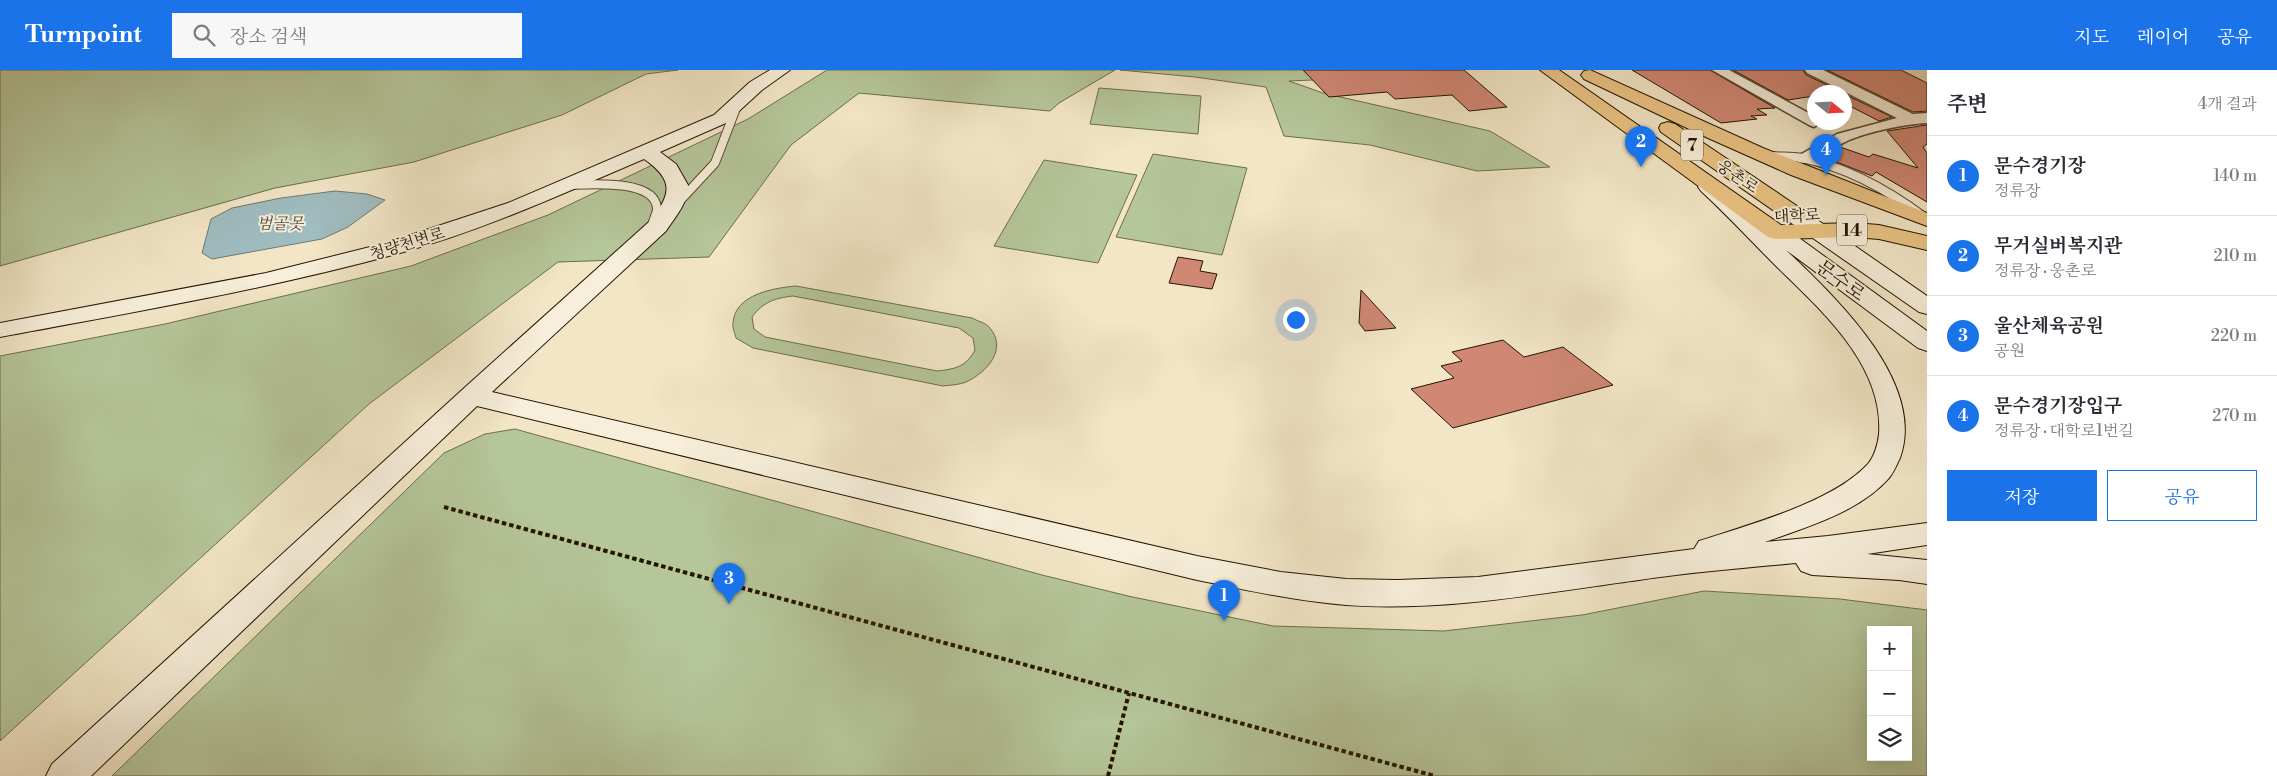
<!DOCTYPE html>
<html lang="ko">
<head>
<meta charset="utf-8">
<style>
  body { margin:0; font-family:"Libre Bodoni","Noto Serif KR",serif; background:#f7f7f7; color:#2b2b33 }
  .controls { position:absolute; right:15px; bottom:15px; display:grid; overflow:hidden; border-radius:0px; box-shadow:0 5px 20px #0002 }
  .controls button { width:45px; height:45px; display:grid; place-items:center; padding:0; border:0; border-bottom:1px solid #e1e1e2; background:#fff; color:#2b2b33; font:25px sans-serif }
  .compass { position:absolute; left:1807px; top:15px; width:45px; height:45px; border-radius:50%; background:#fff; box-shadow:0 5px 20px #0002; rotate:108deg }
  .you { position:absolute; left:1295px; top:249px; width:18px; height:18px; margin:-12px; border:4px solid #fff; border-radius:50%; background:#1a73e8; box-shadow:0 0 0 8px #1a73e833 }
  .badge { display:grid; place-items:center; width:32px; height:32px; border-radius:50%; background:#1a73e8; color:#fff; font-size:16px; font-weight:700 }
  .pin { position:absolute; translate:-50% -41px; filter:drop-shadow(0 1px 2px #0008) }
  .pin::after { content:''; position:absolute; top:26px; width:18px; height:15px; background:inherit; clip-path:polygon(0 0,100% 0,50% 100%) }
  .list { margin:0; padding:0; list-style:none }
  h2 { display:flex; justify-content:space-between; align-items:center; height:65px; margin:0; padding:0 20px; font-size:21px }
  h2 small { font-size:16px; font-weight:400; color:#7c7c81 }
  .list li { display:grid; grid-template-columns:32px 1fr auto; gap:15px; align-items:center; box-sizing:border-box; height:80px; padding:0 20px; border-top:1px solid #e1e1e2 }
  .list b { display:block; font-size:19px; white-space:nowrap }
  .list p { margin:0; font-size:16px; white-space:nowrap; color:#7c7c81 }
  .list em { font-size:16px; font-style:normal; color:#7c7c81 }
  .actions { display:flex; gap:10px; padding:15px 20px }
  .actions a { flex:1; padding:11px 0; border:1px solid #1a73e8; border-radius:0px; text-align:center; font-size:18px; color:#1a73e8 }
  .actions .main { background:#1a73e8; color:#fff }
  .icon { flex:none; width:28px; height:28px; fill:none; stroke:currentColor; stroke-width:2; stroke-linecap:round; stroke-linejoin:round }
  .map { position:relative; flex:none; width:1927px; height:706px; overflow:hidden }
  header { display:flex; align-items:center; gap:30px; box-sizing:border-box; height:70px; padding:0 25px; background:#1a73e8; color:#fff }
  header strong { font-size:24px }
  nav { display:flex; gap:28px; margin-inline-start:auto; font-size:18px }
  .search { width:350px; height:45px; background:#f7f7f7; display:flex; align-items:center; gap:12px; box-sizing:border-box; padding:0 18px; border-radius:0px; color:#7c7c81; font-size:19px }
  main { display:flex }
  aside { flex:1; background:#fff }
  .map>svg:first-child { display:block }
  .green { fill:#b5c69a; stroke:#6d6d4d; fill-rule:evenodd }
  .water { fill:#a0bdc0; stroke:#6f7973 }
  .building { fill:#d08875; stroke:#251400 }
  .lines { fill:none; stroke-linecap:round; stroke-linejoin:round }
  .lane-casing { stroke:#584832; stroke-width:10 }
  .street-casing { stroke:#584832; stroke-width:3 }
  .secondary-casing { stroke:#251400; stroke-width:2 }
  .primary-casing { stroke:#251400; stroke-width:2 }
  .path { stroke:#251400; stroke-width:4; stroke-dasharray:4.5 3; stroke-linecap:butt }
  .lane { stroke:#f7efdb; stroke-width:8 }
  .street { fill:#f7efdb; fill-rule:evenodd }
  .secondary { fill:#f7efdb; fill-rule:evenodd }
  .primary { fill:#e9c384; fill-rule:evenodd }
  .labels { text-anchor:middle; stroke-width:4; stroke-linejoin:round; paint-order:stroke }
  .far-street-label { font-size:16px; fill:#251400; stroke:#f7efdb }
  .far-water-label { font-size:16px; font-style:italic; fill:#504f43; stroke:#f7efdb }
  .shield { fill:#f7efdb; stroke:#645642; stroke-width:1 }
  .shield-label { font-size:18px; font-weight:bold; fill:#251400 }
  .street-label { font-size:19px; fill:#251400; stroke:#f7efdb }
</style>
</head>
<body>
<header>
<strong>Turnpoint</strong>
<div class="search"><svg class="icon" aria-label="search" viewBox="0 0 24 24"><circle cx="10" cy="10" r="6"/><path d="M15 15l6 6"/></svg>장소 검색</div>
<nav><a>지도</a><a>레이어</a><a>공유</a></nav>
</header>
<main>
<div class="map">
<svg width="1927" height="706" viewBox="0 0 1927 706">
  <rect width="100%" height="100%" fill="#f2e6c7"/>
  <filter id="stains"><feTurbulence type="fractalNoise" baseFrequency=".004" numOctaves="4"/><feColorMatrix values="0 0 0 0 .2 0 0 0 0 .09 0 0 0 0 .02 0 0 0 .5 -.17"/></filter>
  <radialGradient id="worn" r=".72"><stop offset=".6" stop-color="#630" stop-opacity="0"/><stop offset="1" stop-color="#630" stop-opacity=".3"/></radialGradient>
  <path class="green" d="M0 0H678L646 4 562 45 414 92 275 118 0 196Z
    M827 0H1115L1059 33 1050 41 859 23 791 75 709 187 558 192 369 334 0 671V286L165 254 411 196 548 145 748 49Z
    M1120 0H1382L1384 7 1289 11 1323 23 1490 61 1550 97 1477 101 1370 75 1284 66 1266 17 1195 7Z
    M1099 18 1201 26 1198 64 1090 54Z
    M1153 84 1247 98 1222 185 1116 167Z
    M1044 90 1137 105 1098 193 994 176Z
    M796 216 972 248C977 251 986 253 989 257 1009 279 986 303 966 312 959 315 950 315 943 316L753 278 736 268C735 264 732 257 733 253 735 224 774 218 796 216ZM793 226 959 258 973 268 975 280C966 297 955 299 937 301L765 267 754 259 752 247C763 232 775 228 793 226Z
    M515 359 1042 505 1128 526 1273 556 1444 561 1582 545 1704 521 1840 529 1927 540V706H112L444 383 485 364ZM1871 560H1908V687H1871Z"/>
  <path class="water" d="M335 121 367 124 385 130 348 157 322 169 212 189 202 183 211 149 232 138 281 128Z"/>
  <path class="building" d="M1303 0H1464L1507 37 1469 41 1452 25 1395 29 1387 22 1329 27Z
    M1632 0H1710L1775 38 1757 39 1767 45 1751 46 1757 49 1721 53Z
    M1733 0H1803L1806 5 1842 22H1814V26L1788 30Z
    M1827 0H1901L1927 13V41L1913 42Z
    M1844 24 1892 47 1879 51 1844 33Z
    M1927 55V74L1923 77 1927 83V132L1876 102 1872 106 1824 87 1840 77 1869 87 1873 84 1918 98 1887 61Z
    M1178 187 1203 191 1200 201 1217 204 1212 219 1169 213Z
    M1361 220 1396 258 1365 261 1359 253Z
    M1503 270 1524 287 1563 277 1613 315 1453 358 1411 319 1454 308 1441 296 1462 291 1452 282Z"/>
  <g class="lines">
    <g class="lane-casing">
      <path id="lane" d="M1771 86C1781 87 1792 86 1802 88 1847 97 1891 122 1927 149
        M571 115C591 114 658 109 657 140 656 145 653 151 652 155
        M676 135 715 93 738 33"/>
    </g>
    <g class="street-casing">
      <path id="street" d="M1712 0H1729L1814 46V52H1821L1814 57 1809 55Z
        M1805 0H1823L1913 44 1927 43V53C1905 54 1867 62 1847 71 1832 77 1815 97 1798 92L1796 89 1798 86 1837 64 1897 48 1807 3Z"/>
    </g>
    <g class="secondary-casing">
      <path id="secondary" d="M770 0H790L762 20 726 53 660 82 676 94 688 115C688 133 676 146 666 161L492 322 1197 486 1281 502 1346 509 1397 510 1478 507 1694 479 1699 471C1748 455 1831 433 1867 395 1874 388 1878 374 1879 364 1884 295 1821 240 1776 196 1751 171 1727 145 1701 121L1698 117 1701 113 1708 111 1715 113 1766 160 1768 157 1776 155 1784 157 1927 261V281L1918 278 1786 180C1835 227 1927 312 1900 388 1897 394 1894 402 1889 408 1859 442 1807 457 1765 472L1828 466 1927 453V475L1867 484 1927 490V514L1899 510 1812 505 1801 501 1796 493C1744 498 1691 502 1639 510 1542 523 1444 542 1346 535 1296 531 1246 520 1197 510L477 336 91 706H46L52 694 462 320 650 151C672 124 674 110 644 89 564 123 484 160 400 183 269 219 134 242 0 267V253L266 203 386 173 508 133 714 45 750 12Z
        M1795 139 1803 140 1927 226V244L1919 242 1787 150 1784 145 1787 140Z"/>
    </g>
    <g class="primary-casing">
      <path id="primary" d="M1540 0H1559L1781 155 1854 153 1879 155 1927 166V180L1879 169 1854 167 1776 169 1768 167Z
        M1590 0 1763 78 1927 143V156L1791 105 1708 68 1584 9 1581 5 1584 1Z
        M1668 52 1675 54 1803 140 1806 145 1803 150 1795 151 1787 150 1661 62 1659 58 1661 54Z"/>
    </g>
    <path class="path" d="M444 437 1435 706
      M1108 706 1129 623"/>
    <use href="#lane" class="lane"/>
    <use href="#street" class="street"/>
    <use href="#secondary" class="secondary"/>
    <use href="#primary" class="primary"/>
  </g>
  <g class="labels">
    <g class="far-street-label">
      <text transform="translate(1738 106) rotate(34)" y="6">웅촌로</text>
      <text transform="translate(1797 145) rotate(-3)" y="6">대학로</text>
      <text transform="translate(407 173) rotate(-17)" y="6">청량천변로</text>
    </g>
    <g class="far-water-label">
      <text x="280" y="159">범골못</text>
    </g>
    <g class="shield">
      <rect x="1681" y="59.5" width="22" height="31" rx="4"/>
      <rect x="1837" y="144.5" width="30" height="31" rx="4"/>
    </g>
    <g class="shield-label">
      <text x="1692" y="81">7</text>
      <text x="1852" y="166">14</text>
    </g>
    <g class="street-label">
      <text transform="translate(1841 210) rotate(36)" y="7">문수로</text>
    </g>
  </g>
  <rect width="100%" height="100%" filter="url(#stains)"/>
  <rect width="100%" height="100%" fill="url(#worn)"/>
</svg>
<div class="controls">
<button>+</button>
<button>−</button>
<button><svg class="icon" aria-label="layers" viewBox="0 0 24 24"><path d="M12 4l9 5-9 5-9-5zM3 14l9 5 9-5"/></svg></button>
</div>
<svg class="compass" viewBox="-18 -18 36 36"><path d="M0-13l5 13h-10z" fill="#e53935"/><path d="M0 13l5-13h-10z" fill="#7c7c81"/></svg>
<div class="you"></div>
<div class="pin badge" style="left:1224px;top:551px">1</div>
<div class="pin badge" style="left:1641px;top:97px">2</div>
<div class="pin badge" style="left:729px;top:534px">3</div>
<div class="pin badge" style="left:1826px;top:105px">4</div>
</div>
<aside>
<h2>주변<small>4개 결과</small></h2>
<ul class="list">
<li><span class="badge">1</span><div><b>문수경기장</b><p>정류장</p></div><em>140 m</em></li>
<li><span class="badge">2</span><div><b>무거실버복지관</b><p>정류장 · 웅촌로</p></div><em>210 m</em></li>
<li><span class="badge">3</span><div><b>울산체육공원</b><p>공원</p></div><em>220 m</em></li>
<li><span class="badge">4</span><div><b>문수경기장입구</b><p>정류장 · 대학로1번길</p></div><em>270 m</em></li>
</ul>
<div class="actions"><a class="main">저장</a><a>공유</a></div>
</aside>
</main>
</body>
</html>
